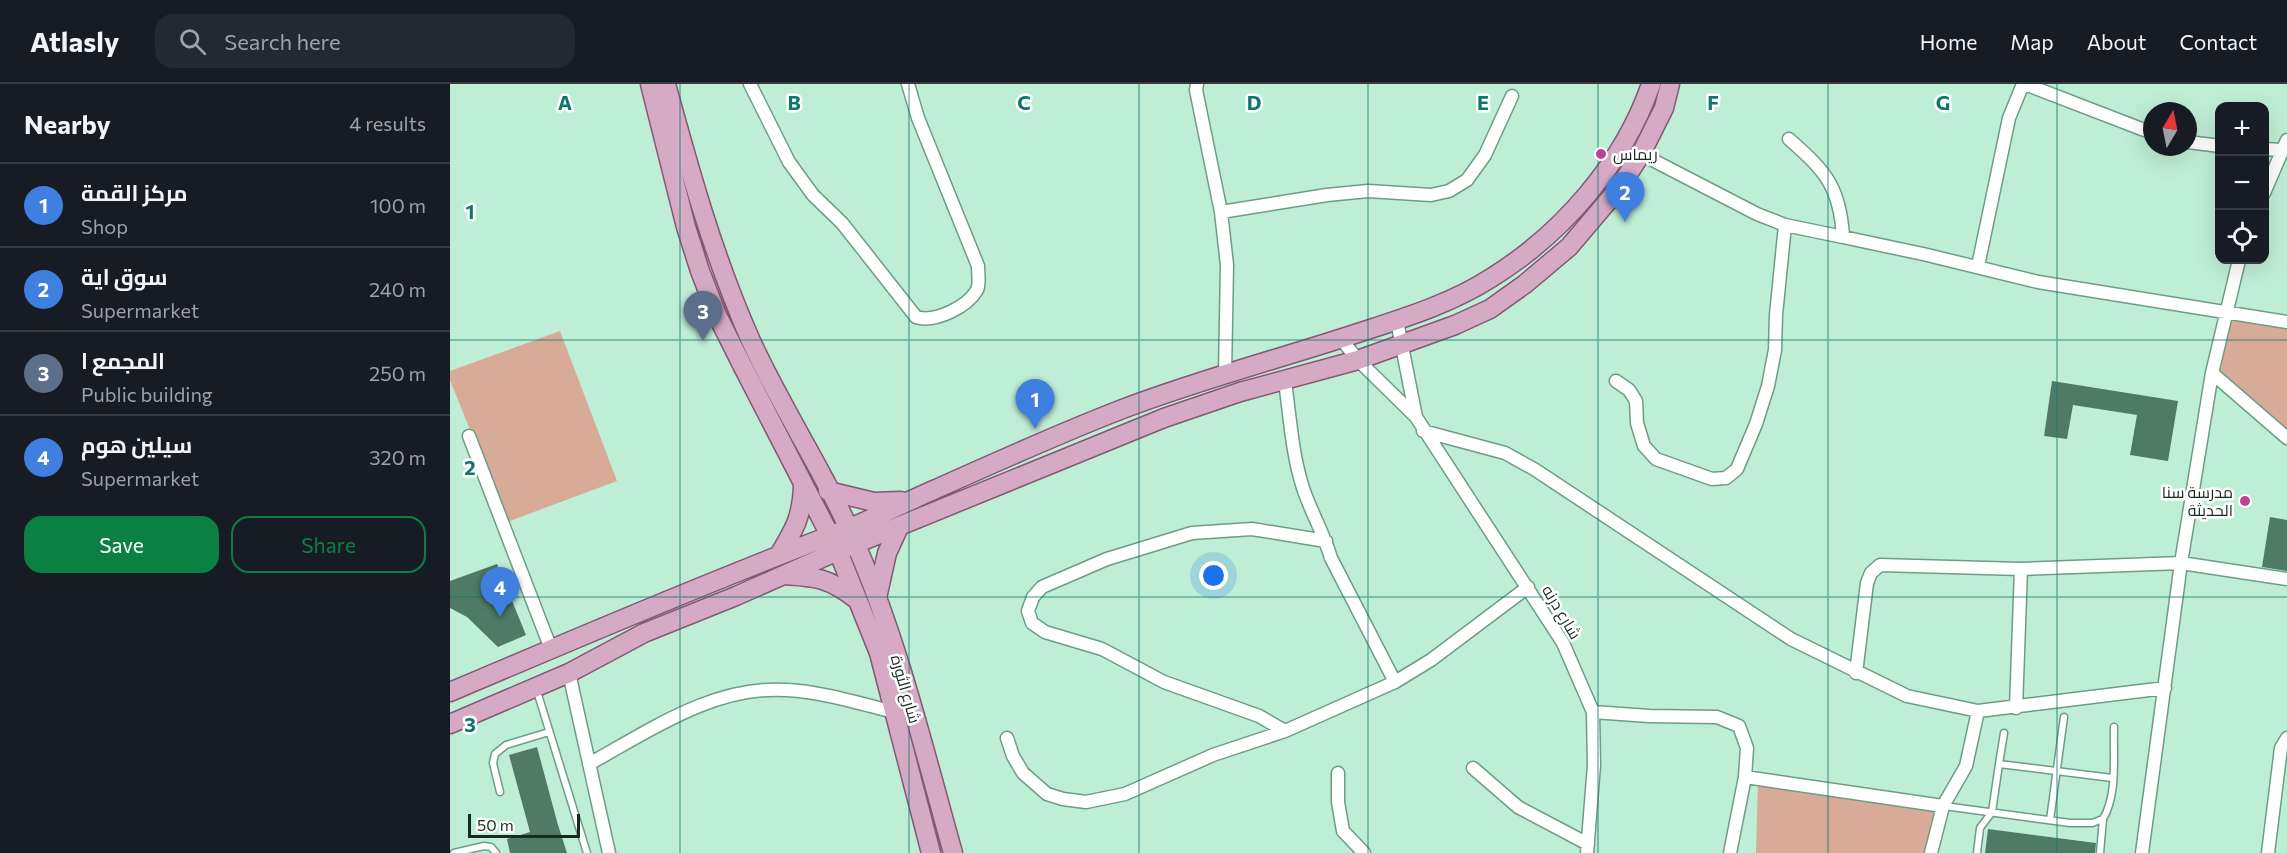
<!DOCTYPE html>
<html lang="en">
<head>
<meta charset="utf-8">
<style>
  body { margin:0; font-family:Commissioner,Cairo,sans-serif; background:#242831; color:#f1f3f6 }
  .controls { position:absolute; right:18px; top:18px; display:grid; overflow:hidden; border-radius:12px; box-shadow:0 6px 24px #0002 }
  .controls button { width:54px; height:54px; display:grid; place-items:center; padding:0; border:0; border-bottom:2px solid #363941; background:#171b24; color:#f1f3f6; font:30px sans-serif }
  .compass { position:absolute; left:1693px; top:18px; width:54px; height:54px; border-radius:50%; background:#171b24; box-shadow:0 6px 24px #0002; rotate:10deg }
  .scale { position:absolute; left:18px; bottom:15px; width:112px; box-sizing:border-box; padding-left:6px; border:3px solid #172a21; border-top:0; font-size:16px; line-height:21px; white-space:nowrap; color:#172a21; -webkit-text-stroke:4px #fff; paint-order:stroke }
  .you { position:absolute; left:764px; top:492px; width:21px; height:21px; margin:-15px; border:4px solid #fff; border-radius:50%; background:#1a73e8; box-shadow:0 0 0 9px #1a73e833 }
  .badge { display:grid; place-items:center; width:39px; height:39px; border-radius:50%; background:#0b8043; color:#fff; font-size:20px; font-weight:700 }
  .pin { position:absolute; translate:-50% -50px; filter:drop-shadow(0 2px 3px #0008) }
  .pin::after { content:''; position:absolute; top:32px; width:21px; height:18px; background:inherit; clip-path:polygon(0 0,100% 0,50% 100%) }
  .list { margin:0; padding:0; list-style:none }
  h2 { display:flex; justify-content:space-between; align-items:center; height:78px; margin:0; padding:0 24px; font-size:26px }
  h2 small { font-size:20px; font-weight:400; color:#9ea1a6 }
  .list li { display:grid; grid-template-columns:39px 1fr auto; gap:18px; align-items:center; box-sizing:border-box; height:84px; padding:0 24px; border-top:2px solid #363941 }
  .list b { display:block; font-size:22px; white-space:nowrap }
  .list p { margin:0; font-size:20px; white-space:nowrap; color:#9ea1a6 }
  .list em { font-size:20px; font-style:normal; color:#9ea1a6 }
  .actions { display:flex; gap:12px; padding:18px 24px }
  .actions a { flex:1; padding:14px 0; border:2px solid #0b8043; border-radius:18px; text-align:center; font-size:21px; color:#0b8043 }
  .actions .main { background:#0b8043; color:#fff }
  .icon { flex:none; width:33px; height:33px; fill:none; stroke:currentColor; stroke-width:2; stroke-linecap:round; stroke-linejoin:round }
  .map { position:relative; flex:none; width:1837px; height:769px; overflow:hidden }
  header { display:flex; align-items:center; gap:36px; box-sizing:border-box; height:84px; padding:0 30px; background:#171b24; border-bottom:2px solid #363941 }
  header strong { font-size:28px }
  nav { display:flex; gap:33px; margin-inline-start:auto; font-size:21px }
  .search { width:420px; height:54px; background:#242831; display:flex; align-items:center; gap:15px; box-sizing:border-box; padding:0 21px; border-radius:18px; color:#9ea1a6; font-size:22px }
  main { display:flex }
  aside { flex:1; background:#171b24 }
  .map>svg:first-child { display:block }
  .green { fill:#d8aa98 }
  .building { fill:#4f7b66 }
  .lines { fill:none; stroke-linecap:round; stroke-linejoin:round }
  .lane-casing { stroke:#6f9c86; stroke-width:9 }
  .street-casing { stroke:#6f9c86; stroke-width:15 }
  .primary-casing { stroke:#825872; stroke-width:21 }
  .lane { stroke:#fff; stroke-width:6 }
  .street { stroke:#fff; stroke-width:12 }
  .primary { stroke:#d6a9c5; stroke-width:18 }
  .grid { fill:none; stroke:#0f766e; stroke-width:1.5; stroke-opacity:0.55 }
  .poi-dot { fill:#bc4294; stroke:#fff; stroke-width:2 }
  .labels { text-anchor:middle; stroke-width:5; stroke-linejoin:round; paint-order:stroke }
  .poi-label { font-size:16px; fill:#172a21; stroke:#fff; text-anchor:start }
  .street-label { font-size:16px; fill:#172a21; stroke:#fff }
  .grid-label { font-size:20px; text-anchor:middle; font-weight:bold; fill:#0f766e; stroke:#fff; stroke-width:5; stroke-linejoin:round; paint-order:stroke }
</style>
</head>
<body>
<header>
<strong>Atlasly</strong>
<div class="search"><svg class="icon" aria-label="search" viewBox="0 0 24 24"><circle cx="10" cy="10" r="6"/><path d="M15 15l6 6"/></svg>Search here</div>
<nav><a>Home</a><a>Map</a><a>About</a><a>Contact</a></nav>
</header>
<main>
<aside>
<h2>Nearby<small>4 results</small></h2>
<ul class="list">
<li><span class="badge" style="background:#3f7fe0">1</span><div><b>مركز القمة</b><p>Shop</p></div><em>100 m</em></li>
<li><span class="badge" style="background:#3f7fe0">2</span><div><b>سوق اية</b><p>Supermarket</p></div><em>240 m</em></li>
<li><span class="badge" style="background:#5c6f8a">3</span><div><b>المجمع ا</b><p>Public building</p></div><em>250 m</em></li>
<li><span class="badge" style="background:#3f7fe0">4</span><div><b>سيلين هوم</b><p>Supermarket</p></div><em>320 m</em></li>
</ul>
<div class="actions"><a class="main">Save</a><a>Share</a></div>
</aside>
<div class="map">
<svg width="1837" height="769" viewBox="0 0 1837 769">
  <rect width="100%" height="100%" fill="#bfeed6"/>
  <path class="green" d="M1777 231 1837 240V352L1764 288Z
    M110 247 167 397 57 438 0 296V287Z
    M1308 698 1485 725 1475 769H1306Z"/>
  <path class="building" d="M1602 297 1728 317 1718 377 1680 371 1687 331 1623 321 1617 355 1594 352Z
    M1820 433 1837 436V487L1812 483Z
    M47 480 76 551 48 563 17 533 0 524V497Z
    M87 663 108 741 117 769H60L57 755 80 748 59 671Z
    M1538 745 1646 759 1645 769H1535Z"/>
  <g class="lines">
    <g class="lane-casing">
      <path id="lane" d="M86 604 137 769
        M1549 680 1554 649
        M50 708 43 679 45 670 56 661 99 648
        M1494 722 1620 739H1642L1653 735C1668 710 1663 671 1664 643
        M1600 736 1614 633
        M4 769 34 762 41 763 46 769
        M1527 769 1530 744 1542 728 1549 680 1662 694
        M1650 769 1653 735"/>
    </g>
    <g class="street-casing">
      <path id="street" d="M300 0 339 78 363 111 392 139 466 233C485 239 517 223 527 206 530 200 528 189 528 182L468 34 458 0
        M747 0 746 6 771 128 777 181 775 290
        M1575 0 1702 49
        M1339 55C1375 87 1390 102 1393 153L1473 170 1588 198 1837 238
        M1738 58 1770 62
        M1814 65 1832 66
        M1191 70 1307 130 1335 141 1393 153
        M1814 109 1837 56
        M771 128 877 111 918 107 981 111 999 107 1017 96 1035 71 1062 12
        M1528 182 1559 34 1573 0
        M947 237 966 333
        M891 255 908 276 966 333 1113 559 1143 628 1144 681 1137 769
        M1762 289 1837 354
        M1166 297 1179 306 1186 317 1187 339 1194 362 1206 375 1262 395 1276 394 1287 385 1306 340 1318 302 1325 266 1326 231 1335 141
        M835 298C840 333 842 370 853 404 861 428 874 450 881 474L945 598
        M973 347 1055 369 1084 385 1341 555 1457 612 1528 627 1715 604
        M19 352 101 565
        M119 589 159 769
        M1406 589 1417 499 1421 489 1430 481 1571 485 1731 479 1837 495
        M1566 624 1571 485
        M1143 628 1199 632 1267 633 1289 642 1297 664 1295 693
        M835 647 809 632 714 598 652 565 595 548 582 539 578 527 583 513 592 503 657 475 742 449 802 445 876 457
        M557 654 563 672 573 689 597 710 613 715 636 718 675 710 763 671 835 647 945 598 981 576 1078 503
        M139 680C199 647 264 601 337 606 373 608 408 619 444 628
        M1023 684 1068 723 1138 760
        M888 689V718L893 747 914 769
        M1280 769 1295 693 1493 722
        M1481 769 1493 722 1516 682 1528 627
        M1692 769 1731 479 1762 289 1789 176
        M1818 769 1831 664 1837 654"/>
    </g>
    <g class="primary-casing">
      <path id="primary" d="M200 0 236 143 250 187 267 231 292 281 388 467 429 569 481 769
        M216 0C240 88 264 174 301 257 333 327 377 392 407 463 449 561 474 666 503 769
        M378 407 424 418 451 417
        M329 471C345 444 352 433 353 401
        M334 491C367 493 379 494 406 515
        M427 514 437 469 449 443
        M0 608C132 552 264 496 397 445 427 433 456 418 486 405 546 378 608 350 670 326 750 295 833 274 914 247 957 233 1002 219 1041 194 1112 150 1174 79 1201 0
        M0 640 119 589 194 549 286 512 388 467 714 334 790 308 908 276 1005 241 1040 225 1075 200 1119 163 1169 104 1191 70 1214 24 1220 0"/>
    </g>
    <use href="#lane" class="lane"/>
    <use href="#street" class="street"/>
    <use href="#primary" class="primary"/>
  </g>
  <path class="grid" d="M230 0V769M459 0V769M689 0V769M918 0V769M1148 0V769M1378 0V769M1607 0V769M0 256H1837M0 513H1837"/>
  <g class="poi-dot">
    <circle cx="1151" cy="70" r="6"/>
    <circle cx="1795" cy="417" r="6"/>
  </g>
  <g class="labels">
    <g class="poi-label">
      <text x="1163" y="76">ريماس</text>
      <text x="1783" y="414" text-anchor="end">مدرسة سنا<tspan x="1783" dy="18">الحديثة</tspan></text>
    </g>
    <g class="street-label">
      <text transform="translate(1112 528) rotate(59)" y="6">شارع درنه</text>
      <text transform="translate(456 605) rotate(74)" y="6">شارع الثورة</text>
    </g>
  </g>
  <g class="grid-label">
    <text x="115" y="26">A</text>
    <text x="344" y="26">B</text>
    <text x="574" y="26">C</text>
    <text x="804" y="26">D</text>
    <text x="1033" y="26">E</text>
    <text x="1263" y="26">F</text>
    <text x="1493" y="26">G</text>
    <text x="20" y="135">1</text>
    <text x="20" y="391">2</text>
    <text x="20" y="648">3</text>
  </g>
</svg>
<div class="controls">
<button>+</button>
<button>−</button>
<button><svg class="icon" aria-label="locate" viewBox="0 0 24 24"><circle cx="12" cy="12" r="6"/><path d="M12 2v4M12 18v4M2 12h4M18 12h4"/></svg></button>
</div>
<svg class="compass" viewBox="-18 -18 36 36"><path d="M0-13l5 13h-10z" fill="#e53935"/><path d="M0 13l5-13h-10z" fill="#9ea1a6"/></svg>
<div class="scale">50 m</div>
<div class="you"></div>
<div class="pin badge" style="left:585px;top:345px;background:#3f7fe0">1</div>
<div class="pin badge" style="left:1175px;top:138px;background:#3f7fe0">2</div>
<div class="pin badge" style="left:253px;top:257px;background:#5c6f8a">3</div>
<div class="pin badge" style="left:50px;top:533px;background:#3f7fe0">4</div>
</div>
</main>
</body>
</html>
